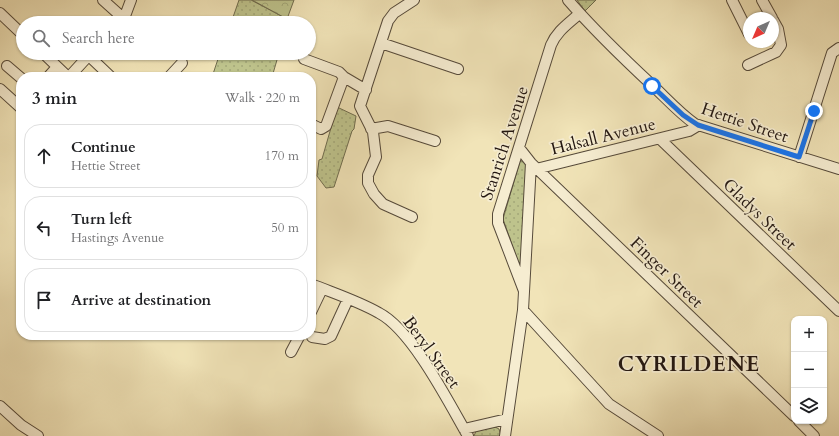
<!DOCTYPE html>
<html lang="en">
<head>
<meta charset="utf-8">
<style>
  body { margin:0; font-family:Cardo,serif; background:#f2f2f2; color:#202124 }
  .controls { position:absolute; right:12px; bottom:12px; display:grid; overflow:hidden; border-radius:8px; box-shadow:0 1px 3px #0004 }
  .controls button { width:36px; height:36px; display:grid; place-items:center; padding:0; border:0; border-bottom:1px solid #e0e0e0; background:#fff; color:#202124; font:20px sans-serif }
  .compass { position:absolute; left:743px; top:12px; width:36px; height:36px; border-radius:50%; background:#fff; box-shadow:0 1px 3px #0004; rotate:224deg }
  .stop { position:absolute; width:12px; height:12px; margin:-9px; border:3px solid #1a73e8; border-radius:50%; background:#fff }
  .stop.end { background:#1a73e8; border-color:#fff; box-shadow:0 1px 4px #0008 }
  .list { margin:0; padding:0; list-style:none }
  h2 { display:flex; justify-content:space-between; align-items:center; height:52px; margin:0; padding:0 16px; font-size:17px }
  h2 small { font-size:13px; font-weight:400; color:#757577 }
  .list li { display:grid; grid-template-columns:26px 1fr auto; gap:12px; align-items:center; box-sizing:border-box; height:64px; margin:0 8px 8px; padding:0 8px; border:1px solid #e0e0e0; border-radius:16px }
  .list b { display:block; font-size:15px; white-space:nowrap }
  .list p { margin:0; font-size:13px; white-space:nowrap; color:#757577 }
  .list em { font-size:13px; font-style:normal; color:#757577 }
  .icon { flex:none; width:22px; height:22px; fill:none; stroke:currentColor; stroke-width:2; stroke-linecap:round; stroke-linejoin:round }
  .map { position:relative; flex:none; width:839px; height:436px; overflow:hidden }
  .search { position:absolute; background:#fff; box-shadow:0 1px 3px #0004; left:16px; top:16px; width:300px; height:44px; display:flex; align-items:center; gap:10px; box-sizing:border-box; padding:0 14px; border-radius:22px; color:#757577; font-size:15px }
  .panel { position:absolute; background:#fff; box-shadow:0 1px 3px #0004; left:16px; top:72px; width:300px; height:268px; border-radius:16px }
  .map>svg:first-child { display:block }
  .grass { fill:url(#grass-dots); stroke:#706c4e }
  .forest { fill:url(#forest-crowns); stroke:#706c4e }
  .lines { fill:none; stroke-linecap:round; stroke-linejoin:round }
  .minor-casing { stroke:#564a3a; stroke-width:12 }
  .minor { stroke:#f6edd1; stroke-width:10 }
  .route { stroke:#1a73e8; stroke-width:5 }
  .labels { text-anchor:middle; stroke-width:3.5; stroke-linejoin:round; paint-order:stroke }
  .street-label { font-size:17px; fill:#221610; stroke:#f6edd1 }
  .district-label { font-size:21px; font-weight:bold; letter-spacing:1px; fill:#221610; stroke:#f6edd1 }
</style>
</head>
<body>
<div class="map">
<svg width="839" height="436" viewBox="0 0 839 436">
  <defs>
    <pattern id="grass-dots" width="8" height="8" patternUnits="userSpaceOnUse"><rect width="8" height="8" fill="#bec38c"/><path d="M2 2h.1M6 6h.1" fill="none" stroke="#a3a778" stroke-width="1.8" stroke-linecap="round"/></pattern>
    <pattern id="forest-crowns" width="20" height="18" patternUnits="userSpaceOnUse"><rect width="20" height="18" fill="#bec38c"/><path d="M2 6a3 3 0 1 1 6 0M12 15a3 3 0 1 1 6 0" fill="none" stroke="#a3a778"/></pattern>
  </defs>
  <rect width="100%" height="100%" fill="#f1e4b8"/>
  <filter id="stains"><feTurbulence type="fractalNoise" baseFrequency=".005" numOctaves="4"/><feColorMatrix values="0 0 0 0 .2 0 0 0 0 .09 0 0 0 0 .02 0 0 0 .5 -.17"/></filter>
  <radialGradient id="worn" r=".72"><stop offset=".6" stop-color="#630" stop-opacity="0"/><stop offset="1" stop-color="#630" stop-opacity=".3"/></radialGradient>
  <path class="grass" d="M239 0H251L289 20 288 23H231Z
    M577 0H596L585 11Z
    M220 53H279L272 77H212Z
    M337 107 356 116 354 129 352 131 334 187 326 188 317 176 319 160 322 159Z
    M520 161H524L527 165 523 266 519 265 503 219Z
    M495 427 499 429 501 436H474L476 431Z"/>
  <path class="forest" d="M252 0H294L287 19Z"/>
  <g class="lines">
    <g class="minor-casing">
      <path id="minor" d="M103 0 123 18
        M568 0C594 30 623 58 652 85 666 98 679 113 695 124L839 169
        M732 0 749 34
        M762 0 772 18
        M0 13 23 35
        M119 23 125 16 131 0
        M381 43 458 69
        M43 53 68 77
        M89 56 111 77
        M304 59 339 72 344 77
        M748 65 776 52 781 45 778 29 773 20
        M7 66 21 78
        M48 77 57 67
        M69 77 91 53
        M169 77 182 63
        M0 89 21 108
        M311 124 321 129 326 126 344 77 366 90
        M371 129 388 126 435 141
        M660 139 839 311
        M520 149 531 163 794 416
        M799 157 832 53 839 48
        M536 169 689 131 699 125
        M412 217 383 204 374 194 368 183V175L376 157 373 132 360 106 388 21 394 13 414 0
        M311 284C333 293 358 301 379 313 412 330 449 403 468 436
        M524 291 498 223V214L551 45C557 31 568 24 579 14
        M523 310 609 404 658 436
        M311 312 322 289
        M312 337 325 339 331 336 348 299
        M291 352 300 335
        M0 406 21 425 38 436
        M799 421 814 436
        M464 429 507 419
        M505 436 523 310 531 163"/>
    </g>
    <use href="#minor" class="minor"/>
  </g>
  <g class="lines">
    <path class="route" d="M652 86 683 115 698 125 799 157 814 111"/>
  </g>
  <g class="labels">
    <g class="street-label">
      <text transform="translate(745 122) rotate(19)" y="6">Hettie Street</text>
      <text transform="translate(603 136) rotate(-14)" y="6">Halsall Avenue</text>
      <text transform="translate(504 143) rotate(-72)" y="6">Stanrich Avenue</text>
      <text transform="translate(760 214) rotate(44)" y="6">Gladys Street</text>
      <text transform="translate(667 272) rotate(44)" y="6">Finger Street</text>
      <text transform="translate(432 352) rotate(54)" y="6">Beryl Street</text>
    </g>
    <g class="district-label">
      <text x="689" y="371">CYRILDENE</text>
    </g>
  </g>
  <rect width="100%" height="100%" filter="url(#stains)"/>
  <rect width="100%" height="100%" fill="url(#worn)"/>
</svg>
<div class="controls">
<button>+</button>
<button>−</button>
<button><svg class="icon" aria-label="layers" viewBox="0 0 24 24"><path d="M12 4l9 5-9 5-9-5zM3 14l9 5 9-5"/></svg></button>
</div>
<svg class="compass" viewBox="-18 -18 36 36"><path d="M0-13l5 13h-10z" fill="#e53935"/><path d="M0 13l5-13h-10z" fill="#757577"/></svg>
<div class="stop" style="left:652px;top:86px"></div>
<div class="stop end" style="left:814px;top:111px"></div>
<div class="search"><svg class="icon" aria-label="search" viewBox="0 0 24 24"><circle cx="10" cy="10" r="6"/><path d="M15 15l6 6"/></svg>Search here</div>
<section class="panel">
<h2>3 min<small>Walk · 220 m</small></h2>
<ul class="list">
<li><svg class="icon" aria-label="ahead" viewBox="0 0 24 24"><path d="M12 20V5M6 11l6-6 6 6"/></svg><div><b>Continue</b><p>Hettie Street</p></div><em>170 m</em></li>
<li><svg class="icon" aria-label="left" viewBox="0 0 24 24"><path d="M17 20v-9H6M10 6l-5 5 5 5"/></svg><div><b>Turn left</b><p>Hastings Avenue</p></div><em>50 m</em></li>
<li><svg class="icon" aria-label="arrive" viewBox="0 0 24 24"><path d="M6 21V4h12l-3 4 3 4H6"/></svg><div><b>Arrive at destination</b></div></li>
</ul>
</section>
</div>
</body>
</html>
